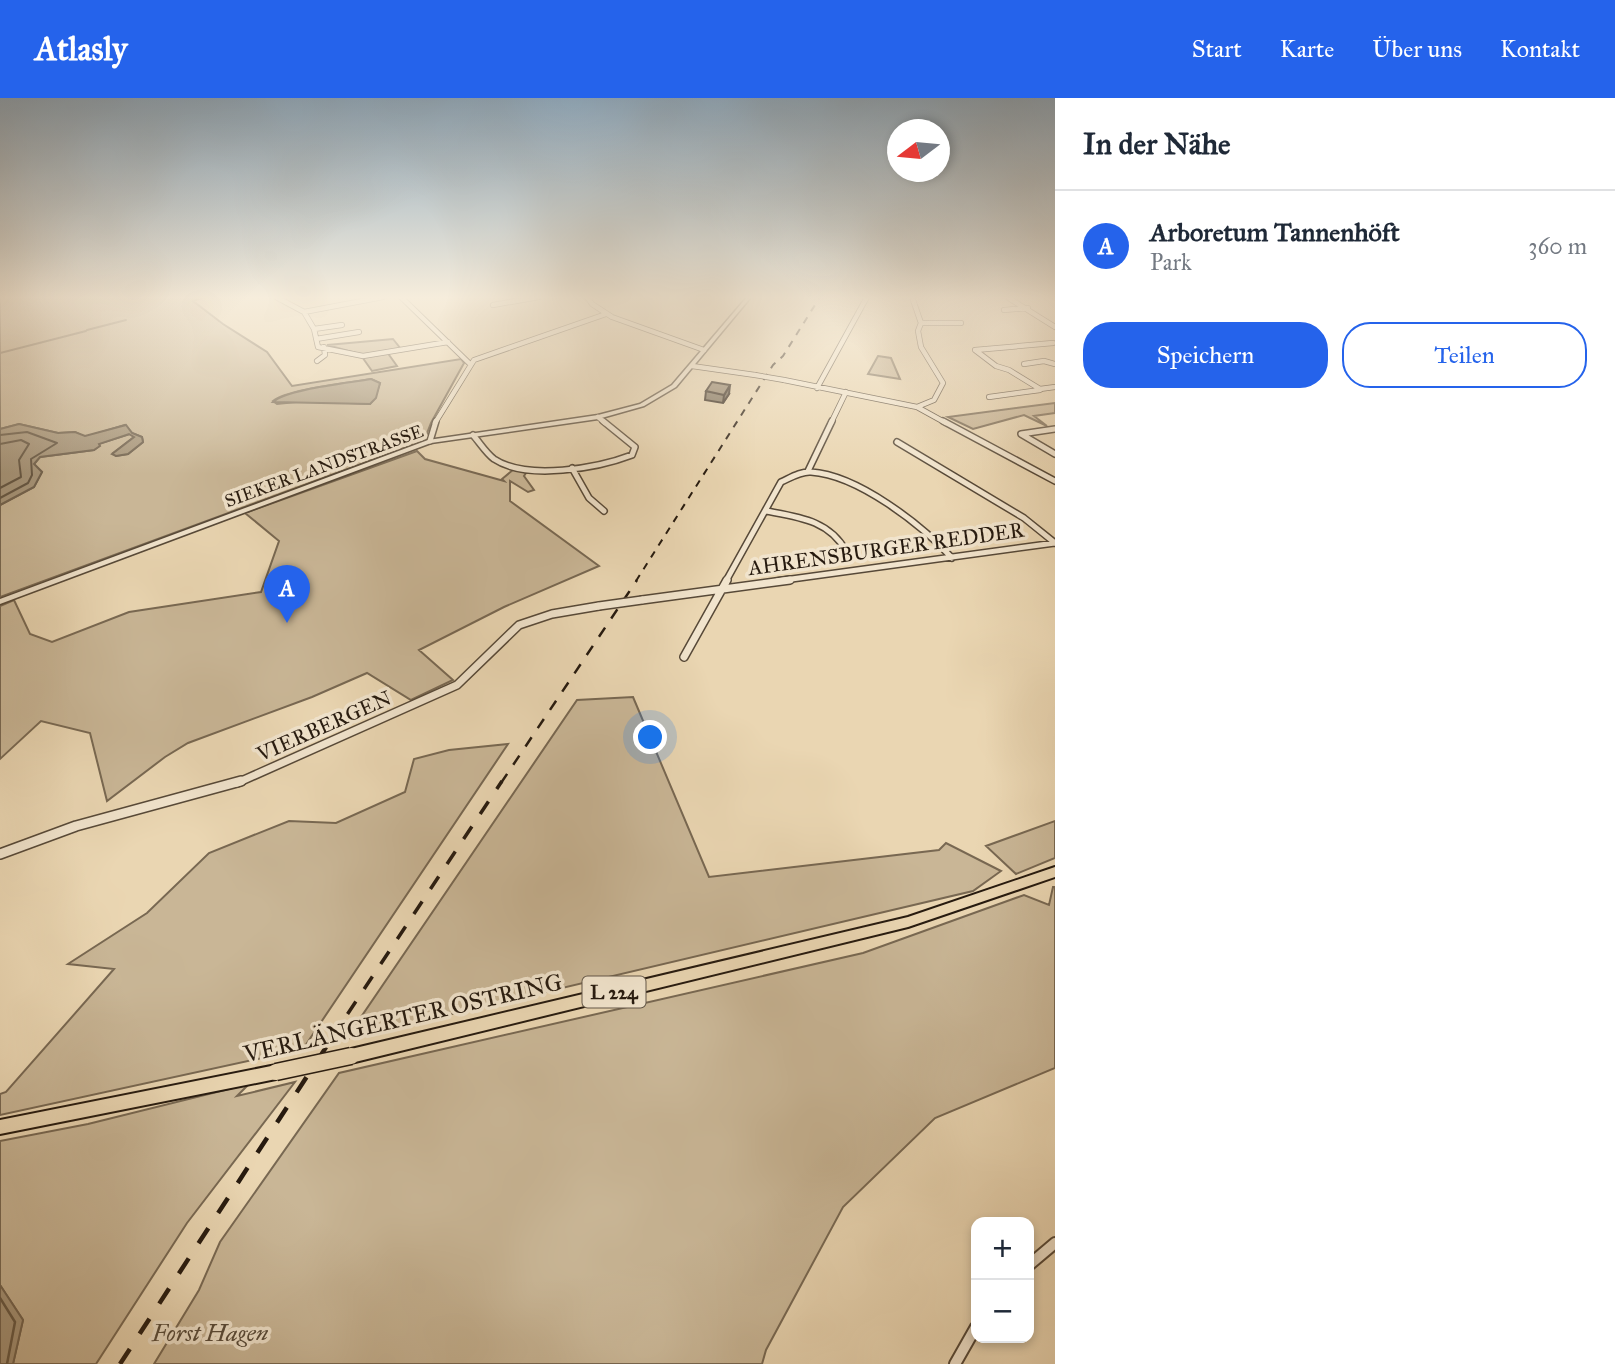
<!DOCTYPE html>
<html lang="de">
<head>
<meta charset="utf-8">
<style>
  body { margin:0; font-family:"IM FELL Great Primer",serif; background:#f6f6f7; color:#1f2937 }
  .controls { position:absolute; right:21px; bottom:21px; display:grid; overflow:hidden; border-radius:14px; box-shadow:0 4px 10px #0003 }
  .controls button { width:63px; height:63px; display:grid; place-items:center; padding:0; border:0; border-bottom:2px solid #e0e1e3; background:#fff; color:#1f2937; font:35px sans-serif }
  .compass { position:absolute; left:887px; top:21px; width:63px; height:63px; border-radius:50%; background:#fff; box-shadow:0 4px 10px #0003; rotate:254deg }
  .you { position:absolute; left:651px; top:640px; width:24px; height:24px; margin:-18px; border:5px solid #fff; border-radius:50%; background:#1a73e8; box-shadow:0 0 0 10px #1a73e833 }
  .badge { display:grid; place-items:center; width:46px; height:46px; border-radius:50%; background:#2563eb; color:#fff; font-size:23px; font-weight:700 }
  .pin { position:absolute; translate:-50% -58px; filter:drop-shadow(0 2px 4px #0008) }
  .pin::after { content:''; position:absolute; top:37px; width:24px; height:21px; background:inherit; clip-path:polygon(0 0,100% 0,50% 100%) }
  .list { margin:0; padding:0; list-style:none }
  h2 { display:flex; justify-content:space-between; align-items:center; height:91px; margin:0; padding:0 28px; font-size:30px }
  h2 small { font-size:23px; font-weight:400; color:#747a83 }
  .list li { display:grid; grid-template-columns:46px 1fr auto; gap:21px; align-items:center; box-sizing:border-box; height:112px; padding:0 28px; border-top:2px solid #e0e1e3 }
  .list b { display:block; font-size:26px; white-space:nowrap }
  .list p { margin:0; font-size:23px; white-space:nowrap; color:#747a83 }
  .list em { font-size:23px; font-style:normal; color:#747a83 }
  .actions { display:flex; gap:14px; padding:21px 28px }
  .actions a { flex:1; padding:16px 0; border:2px solid #2563eb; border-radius:28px; text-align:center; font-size:24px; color:#2563eb }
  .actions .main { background:#2563eb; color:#fff }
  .map { position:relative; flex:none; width:1055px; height:1266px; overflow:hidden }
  header { display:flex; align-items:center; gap:42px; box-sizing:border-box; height:98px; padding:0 35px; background:#2563eb; color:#fff }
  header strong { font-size:33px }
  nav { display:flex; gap:38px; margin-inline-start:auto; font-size:24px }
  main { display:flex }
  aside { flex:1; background:#fff }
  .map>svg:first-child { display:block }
  .green { fill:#c9b696; stroke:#786852; stroke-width:2; fill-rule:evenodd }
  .water { fill:#a7967b; stroke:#736450; stroke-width:2 }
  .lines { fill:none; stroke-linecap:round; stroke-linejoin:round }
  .shore-far1 { stroke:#665845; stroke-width:2 }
  .shore { stroke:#665845; stroke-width:2.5 }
  .stream { stroke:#736450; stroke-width:2 }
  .minor-far4-casing { stroke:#574938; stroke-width:6 }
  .minor-far3-casing { stroke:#574938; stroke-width:8 }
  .minor-far2-casing { stroke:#574938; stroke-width:10 }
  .minor-far1-casing { stroke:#574938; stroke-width:12 }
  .minor-casing { stroke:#574938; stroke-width:14 }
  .tertiary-casing { stroke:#574938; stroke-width:3 }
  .primary-casing { stroke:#261a0f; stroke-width:4 }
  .minor-far4 { stroke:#f1e4cd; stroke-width:4.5 }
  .minor-far3 { stroke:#f1e4cd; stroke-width:5 }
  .minor-far2 { stroke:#f1e4cd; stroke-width:7 }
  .minor-far1 { stroke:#f1e4cd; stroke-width:9 }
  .minor { stroke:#f1e4cd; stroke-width:10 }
  .tertiary { fill:#f1e4cd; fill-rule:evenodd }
  .primary { fill:#ead6b2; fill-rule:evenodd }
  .rail-far3 { stroke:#261a0f; stroke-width:2; stroke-dasharray:7 7; stroke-linecap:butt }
  .rail-far2 { stroke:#261a0f; stroke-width:2.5; stroke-dasharray:11 11; stroke-linecap:butt }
  .rail-far1 { stroke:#261a0f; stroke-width:3.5; stroke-dasharray:15 15; stroke-linecap:butt }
  .rail { stroke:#261a0f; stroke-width:4.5; stroke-dasharray:18 18; stroke-linecap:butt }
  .minor-bridge-far1-casing { stroke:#574938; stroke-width:6; stroke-linecap:butt }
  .minor-bridge-casing { stroke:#574938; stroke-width:10; stroke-linecap:butt }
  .primary-bridge-casing { stroke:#261a0f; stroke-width:19; stroke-linecap:butt }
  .minor-bridge-far1 { stroke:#f1e4cd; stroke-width:4.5 }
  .minor-bridge { stroke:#f1e4cd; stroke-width:7 }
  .primary-bridge { stroke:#ead6b2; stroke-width:16 }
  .wall { fill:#786b56; stroke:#261a0f; stroke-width:2 }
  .shaded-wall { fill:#625746; stroke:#261a0f; stroke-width:2 }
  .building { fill:#8c7c64; stroke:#261a0f; stroke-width:2 }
  .labels { text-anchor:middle; stroke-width:7; stroke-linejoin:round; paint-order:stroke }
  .far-street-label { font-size:18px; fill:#261a0f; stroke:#f1e4cd }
  .shield { fill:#f1e4cd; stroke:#635748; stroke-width:2 }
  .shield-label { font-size:19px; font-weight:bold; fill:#261a0f }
  .street-label { font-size:21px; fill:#261a0f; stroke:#f1e4cd }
  .near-street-label { font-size:24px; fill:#261a0f; stroke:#f1e4cd }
  .near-park-label { font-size:24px; font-style:italic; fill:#574938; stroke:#f1e4cd }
</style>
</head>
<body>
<header>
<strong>Atlasly</strong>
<nav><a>Start</a><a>Karte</a><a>Über uns</a><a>Kontakt</a></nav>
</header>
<main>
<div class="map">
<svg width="1055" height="1266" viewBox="0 0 1055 1266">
  <rect width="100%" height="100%" fill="#ead6b2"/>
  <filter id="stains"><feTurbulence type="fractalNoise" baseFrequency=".00286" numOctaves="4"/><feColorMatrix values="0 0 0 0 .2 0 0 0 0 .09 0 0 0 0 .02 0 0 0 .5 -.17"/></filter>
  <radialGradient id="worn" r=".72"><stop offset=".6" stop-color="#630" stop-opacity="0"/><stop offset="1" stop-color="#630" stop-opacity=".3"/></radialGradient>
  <path class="green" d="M0 199H204L193 203 223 226 267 254 292 288 461 261 464 265 431 325 424 343 0 499V407L34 389 42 374 34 366 40 359 94 352 99 348 98 346 130 336 134 339 113 355 116 358 128 356 143 344 142 339 132 335 125 327 85 339 75 334 58 335 19 326 0 331ZM371 281 380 285 375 300 370 306 306 303 277 306 273 303C287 291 350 285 371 281Z
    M393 241 401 251 387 254 397 268 372 273 360 256 327 247Z
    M878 258 891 260 900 281 868 276Z
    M1055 305V315L1034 318 1047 328 1024 317 973 331 948 319Z
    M417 353 425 361 504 383 502 381 514 371 528 372 524 378 534 392 528 394 510 383V403L599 468 504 509 419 552 453 582 411 602 367 575 312 599 188 645 165 659 107 703 90 635 41 623 0 661V508L14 502 30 536 52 544 129 514 261 494 279 443 245 415Z
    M633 599 709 779 939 752 946 745 1001 773 973 793 346 941 577 602Z
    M508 646 303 951 0 1017V996L6 994 114 871 68 866 147 815 209 755 289 723 336 725 405 694 414 661 449 652Z
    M1055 723V760L1016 776 986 748Z
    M1053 789H1055V970L935 1020 843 1109 766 1252 762 1266H154L199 1192 220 1144 339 975 863 855 1024 797 1049 807Z
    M295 984 187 1125 96 1266H13L23 1222 0 1187V1043L88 1026 249 986 237 998Z"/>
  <path class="water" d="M371 281 380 285 376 300 370 306 273 304C287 291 350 285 371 281Z
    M19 326 58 335 75 334 85 338 126 327 132 335 142 339 143 344 128 356 116 358 112 356 134 339 129 336 99 346 100 348 94 352 40 359 34 366 42 374 34 389 0 407V331Z
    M0 1187 23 1222 13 1266H0Z"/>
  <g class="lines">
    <path class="shore-far1" d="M0 337 27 334 57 345 31 361 32 377 28 385 0 400
      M0 346 21 342 29 346 19 362 21 379 0 390"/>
    <path class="shore" d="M0 1200 15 1224 7 1266"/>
    <path class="stream" d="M87 232 126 222
      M0 255 86 233"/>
    <g class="minor-far4-casing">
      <path id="minor-far4" d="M276 199 304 214 383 199
        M401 199 470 266
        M587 199 592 206 612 219 704 252
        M912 199 921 225 918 233 921 249 943 285 934 302 917 309
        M1007 199 1055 229
        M493 207 539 199
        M1004 212 1028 210
        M304 214 314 231 318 249 363 258 448 244
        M921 225H961
        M314 231 342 227
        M316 241 359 234
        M1053 245 975 252 996 268 1009 272 1040 291 1055 289
        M317 263 325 257 324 249
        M1024 266 1044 263 1055 266
        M692 268 755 277
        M784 282 917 309 946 325
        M817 290 867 199
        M989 299 1040 292
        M598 319 605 325
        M435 325 474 262 606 216
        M831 325 846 294"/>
    </g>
    <g class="minor-far3-casing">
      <path id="minor-far3" d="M943 323 1055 383
        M1055 331 1021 336 1055 356
        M473 337C480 345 486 355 494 361 527 383 598 370 632 357L635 349 603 323
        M430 343 436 323
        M897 344 1024 420 1055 445
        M572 370 589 400 604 413
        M808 373 832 323
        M766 413C798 419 829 422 846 453L841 455
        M726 483 781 384C790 380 801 373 811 374 858 377 922 427 952 460
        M777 483 1055 445"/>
    </g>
    <g class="minor-far2-casing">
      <path id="minor-far2" d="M642 502 790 482
        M684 559 727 482
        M237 685 457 587 519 527 552 516 599 508"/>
    </g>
    <g class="minor-far1-casing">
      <path id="minor-far1" d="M0 756 76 728 241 683"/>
    </g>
    <g class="minor-casing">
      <path id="minor" d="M1029 1167 1055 1145
        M955 1266 976 1229"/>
    </g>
    <g class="tertiary-casing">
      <path id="tertiary" d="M747 199H751L676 289 644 308 598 321 431 345 0 506V501L428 342 598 317 640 306 672 287Z"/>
    </g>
    <g class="primary-casing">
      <path id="primary" d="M1055 769V779L908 829 351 965 346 963 344 958 346 953 351 951 908 819Z
        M276 967 281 969 283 974 281 979 276 981 0 1036V1022Z"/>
    </g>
    <use href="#minor-far4" class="minor-far4"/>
    <use href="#minor-far3" class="minor-far3"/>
    <use href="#minor-far2" class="minor-far2"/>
    <use href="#minor-far1" class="minor-far1"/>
    <use href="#minor" class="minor"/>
    <use href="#tertiary" class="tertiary"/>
    <use href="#primary" class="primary"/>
    <path class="rail-far3" d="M636 483 773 267 783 258 820 199"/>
    <path class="rail-far2" d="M501 685 637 482"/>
    <path class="rail-far1" d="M331 941 502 683"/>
    <path class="rail" d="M120 1266 332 940"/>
    <g class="minor-bridge-far1-casing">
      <path id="minor-bridge-far1" d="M755 277 784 282"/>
    </g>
    <g class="minor-bridge-casing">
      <path id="minor-bridge" d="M599 508 642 502"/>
    </g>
    <g class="primary-bridge-casing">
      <path id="primary-bridge" d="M276 974 351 958"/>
    </g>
    <use href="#minor-bridge-far1" class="minor-bridge-far1"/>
    <use href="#minor-bridge" class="minor-bridge"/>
    <use href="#primary-bridge" class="primary-bridge"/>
  </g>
  <path class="wall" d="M706 293 729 296 723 305 705 302Z"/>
  <path class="shaded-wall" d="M730 287 729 296 723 305 724 297Z"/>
  <path class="building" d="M712 284 730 287 724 297 706 293Z"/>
  <linearGradient id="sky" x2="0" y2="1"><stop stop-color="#8ea8bc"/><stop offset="0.53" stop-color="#f6eddc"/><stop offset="1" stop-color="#f6eddc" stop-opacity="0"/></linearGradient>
  <rect width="1055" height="376" fill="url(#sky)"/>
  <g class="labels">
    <g class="far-street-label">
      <text transform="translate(324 368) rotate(-20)" y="6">SIEKER LANDSTRASSE</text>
    </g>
    <rect class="shield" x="582.5" y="878.5" width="63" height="31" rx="5"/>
    <g class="shield-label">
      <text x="614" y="901">L 224</text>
    </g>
    <g class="street-label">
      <text transform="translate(886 451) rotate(-8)" y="7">AHRENSBURGER REDDER</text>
      <text transform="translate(324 628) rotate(-24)" y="7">VIERBERGEN</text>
    </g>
    <g class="near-street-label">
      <text transform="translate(403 920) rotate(-13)" y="8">VERLÄNGERTER OSTRING</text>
    </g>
    <g class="near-park-label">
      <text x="210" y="1243">Forst Hagen</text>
    </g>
  </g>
  <rect width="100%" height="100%" filter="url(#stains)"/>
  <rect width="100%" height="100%" fill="url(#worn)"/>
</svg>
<div class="controls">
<button>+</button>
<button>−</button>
</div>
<svg class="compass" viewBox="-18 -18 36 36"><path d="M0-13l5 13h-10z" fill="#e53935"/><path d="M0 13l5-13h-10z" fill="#747a83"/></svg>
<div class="you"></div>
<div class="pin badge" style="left:287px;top:525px">A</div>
</div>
<aside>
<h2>In der Nähe<small></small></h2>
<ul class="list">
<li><span class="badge">A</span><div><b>Arboretum Tannenhöft</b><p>Park</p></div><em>360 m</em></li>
</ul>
<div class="actions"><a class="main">Speichern</a><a>Teilen</a></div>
</aside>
</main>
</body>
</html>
